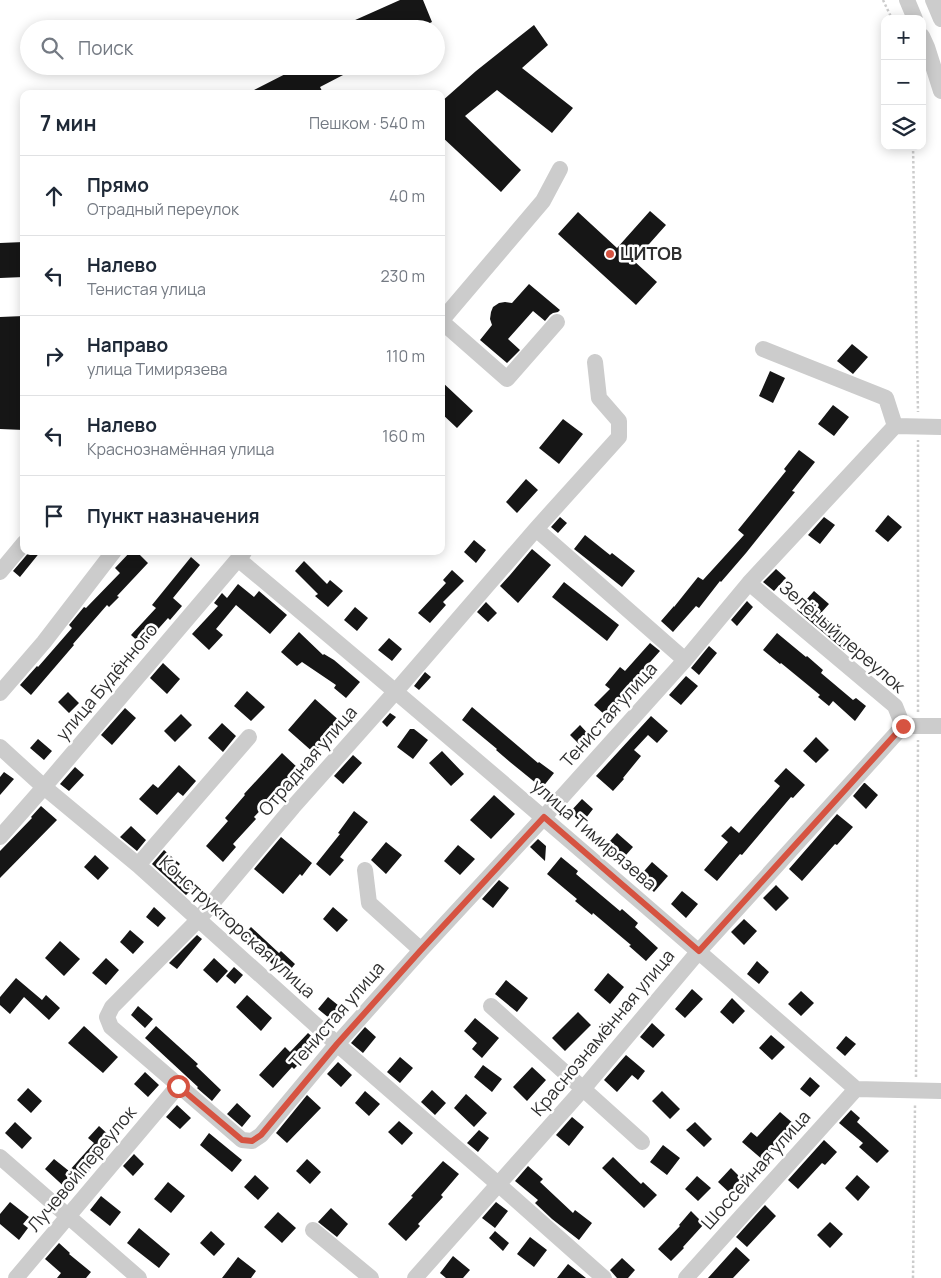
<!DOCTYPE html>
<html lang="ru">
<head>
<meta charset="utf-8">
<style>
  body { margin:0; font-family:Manrope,sans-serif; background:#f2f2f3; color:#1f2937 }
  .controls { position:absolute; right:15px; top:15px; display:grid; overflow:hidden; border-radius:10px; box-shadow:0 2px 12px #0003 }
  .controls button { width:45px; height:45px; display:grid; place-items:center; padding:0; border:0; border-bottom:1px solid #e0e1e3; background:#fff; color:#1f2937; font:25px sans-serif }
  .stop { position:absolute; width:15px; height:15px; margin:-11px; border:4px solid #d65341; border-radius:50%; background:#fff }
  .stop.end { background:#d65341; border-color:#fff; box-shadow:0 1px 5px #0008 }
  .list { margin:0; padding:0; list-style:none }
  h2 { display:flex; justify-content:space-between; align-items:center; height:65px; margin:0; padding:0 20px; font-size:21px }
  h2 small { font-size:16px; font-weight:400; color:#747a83 }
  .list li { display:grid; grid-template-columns:32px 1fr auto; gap:15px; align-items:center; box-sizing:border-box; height:80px; padding:0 20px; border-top:1px solid #e0e1e3 }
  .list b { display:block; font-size:19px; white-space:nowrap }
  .list p { margin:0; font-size:16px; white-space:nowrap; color:#747a83 }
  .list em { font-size:16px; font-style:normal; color:#747a83 }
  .icon { flex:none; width:28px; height:28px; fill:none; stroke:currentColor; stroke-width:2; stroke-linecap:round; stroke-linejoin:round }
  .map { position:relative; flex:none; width:941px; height:1278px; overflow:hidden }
  .search { position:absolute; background:#fff; box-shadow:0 2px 12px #0003; left:20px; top:20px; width:425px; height:55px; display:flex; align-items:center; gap:12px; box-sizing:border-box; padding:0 18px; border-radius:28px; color:#747a83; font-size:19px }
  .panel { position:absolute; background:#fff; box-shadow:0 2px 12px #0003; left:20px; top:90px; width:425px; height:465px; border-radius:10px }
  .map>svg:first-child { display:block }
  .building { fill:#161616 }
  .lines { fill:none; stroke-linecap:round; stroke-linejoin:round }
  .path { stroke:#ccc; stroke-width:2.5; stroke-dasharray:2.5 2.5; stroke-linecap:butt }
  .minor { stroke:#ccc; stroke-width:16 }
  .route { stroke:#d65341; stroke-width:6 }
  .poi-dot { fill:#d65341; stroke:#fff; stroke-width:2 }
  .labels { text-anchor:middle; stroke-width:5; stroke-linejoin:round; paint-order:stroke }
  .poi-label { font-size:18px; font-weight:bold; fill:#2f2f2f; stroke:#fff; text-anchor:start }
  .street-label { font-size:18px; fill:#2f2f2f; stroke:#fff }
</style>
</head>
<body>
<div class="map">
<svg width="941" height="1278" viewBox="0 0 941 1278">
  <rect width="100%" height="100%" fill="#fff"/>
  <path class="building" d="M400 0H423L432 22 417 29H335Z
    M534 25 548 45 522 68 573 108 552 133 497 90 465 116 521 170 501 192 441 136V102L476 71Z
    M301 66H341L345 74 320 87 322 91 316 94H246Z
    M650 211 666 225 634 261 657 282 636 305 558 234 578 212 617 248Z
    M24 242V277L0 278V243Z
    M529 284 560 310 558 312 553 313 550 315 545 321 533 311 508 339 520 350 507 363 480 340 492 325 490 319 491 312 493 307 499 303 505 302 512 303Z
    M24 316V430L0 429V317Z
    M852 344 868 357 853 374 837 361Z
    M770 371 785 378 773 403 759 396Z
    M441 381 473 411 457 428 441 413Z
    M833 405 849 417 834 436 818 424Z
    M563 419 583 434 559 464 539 448Z
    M799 450 815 462 792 491 795 492 746 553 721 582 720 581 699 608 696 606 673 632 661 621 674 606V607L698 577 703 580 744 535 738 530 786 471 784 469Z
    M526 479 538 490 517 513 506 502Z
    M888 515 902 527 888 542 875 531Z
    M560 517 567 523 558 533 551 527Z
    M824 517 835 525 820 544 808 535Z
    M585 535 610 555 612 553 635 571 622 587 574 549Z
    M474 540 486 550 476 563 464 552Z
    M532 549 551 565 518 603 500 586 510 575Z
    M30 551H41L20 577 13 571Z
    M131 551H136L148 563 117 596 119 597 109 607 107 605 73 644 74 645 31 695 20 685 37 666 38 667 72 628 69 625 84 607 86 608 120 573 115 568Z
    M191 557 200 565 173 598 182 606 170 620 168 618 143 646 131 635 156 608 152 605Z
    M304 561 327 584 330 580 343 591 328 607 315 596 318 594 295 571Z
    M776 569 786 578 774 591 763 582Z
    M452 570 464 581 443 602 446 605 430 623 418 613 446 583 443 580Z
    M564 582 619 625 607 641 552 597Z
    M238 584 254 597 259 591 287 615 270 634 236 605 216 629 223 635 209 650 192 634 218 606 214 603 222 593 227 598Z
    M814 591 829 604 820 614 852 641 844 650 797 610Z
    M747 601 753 607 737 626 731 620Z
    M486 602 497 613 488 622 477 612Z
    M355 607 368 618 357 631 344 620Z
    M299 632 323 655 324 654 334 660 360 682 346 698 334 688 336 685 302 662 297 666 281 652Z
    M777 633 806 657 807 656 823 670 821 673 853 700 856 698 866 706 855 721 833 701 829 706 818 697 820 695 781 663 780 664 763 650Z
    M389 638 402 649 392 661 378 650Z
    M650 643 660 651 635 679 639 683 624 701 622 700 606 716 594 705 610 689 605 685 620 667 625 671Z
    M709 646 717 653 699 675 691 668Z
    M163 663 180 679 167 694 150 678Z
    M425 672 431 677 419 690 414 686Z
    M686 676 698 686 681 705 669 695Z
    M247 691 265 707 251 721 234 706Z
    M68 692 79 703 69 713 58 702Z
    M315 699 341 722 314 753 288 730Z
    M472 707 538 763 539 762 554 773 542 788 510 762 496 750 497 749 462 720Z
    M125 708 136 718 112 745 101 735Z
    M390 713 396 717 387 727 382 722Z
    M181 714 192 725 175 742 164 731Z
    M651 716 668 731 657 743 648 735 634 750 641 756 623 778 624 779 613 791 596 776Z
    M222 723 236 736 223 752 208 738Z
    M580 725 591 737 581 746 570 735Z
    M410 729H414L428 740 413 759 397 747Z
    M816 737 829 750 816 763 803 751Z
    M38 739 52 751 44 760 30 748Z
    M442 751 464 774 451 786 429 763Z
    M282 753 299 769 254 817 256 819 233 844 236 847 223 862 206 846 228 821 225 818 245 795 244 794Z
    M353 755 362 763 343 784 334 776Z
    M179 765 196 781 183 796 178 792 157 815 139 799 153 784 158 788Z
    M75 767 84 775 69 791 60 784Z
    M786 768 805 785 793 798 791 797 742 855 740 854 717 881 704 870 728 842 721 836 731 826 739 833 780 786 774 781Z
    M4 772 14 779 0 795V777Z
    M864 783H865L878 795 866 809 853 796Z
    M494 795 515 814 491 839 470 820Z
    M582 799 593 809 582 823 570 812Z
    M41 806 57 820 0 878V851L32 818 31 817Z
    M354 811 368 822 340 857 344 860 330 876 316 864 340 834 338 833Z
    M837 814 853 827 837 845 835 844 802 881 789 869Z
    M131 826 146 840 137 851 120 837Z
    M617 833 633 847 619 863 603 849Z
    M281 837 312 863 302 876 300 874 283 894 254 869Z
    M538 839 546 846 545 861 530 847Z
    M386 842 402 855 386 874 371 860Z
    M458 845 475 859 460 875 444 861Z
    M164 850 180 864 173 871 193 888 186 895 152 864Z
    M95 855 109 868 98 880 84 867Z
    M561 857 578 871 576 874 620 911 622 909 638 923 635 927 658 948 646 961 629 946 631 945 593 913 592 915 575 901 577 899 547 874Z
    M652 862 668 876 654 892 638 878Z
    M499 880 509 888 493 908 482 899Z
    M776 885 789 898 776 911 763 898Z
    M682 891 698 904 686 918 671 904Z
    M154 907 166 918 158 927 146 917Z
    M333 907 348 920 337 932 323 919Z
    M224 909 234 917 227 925 217 916Z
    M744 919 757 931 744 945 731 932Z
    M251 927 279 953 281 951 295 964 285 976 257 950 255 952 240 939Z
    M130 930 144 942 133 954 120 942Z
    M197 935 202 939 177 969 169 963Z
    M60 941 80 959 64 976 45 958Z
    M106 958 119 970 106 985 92 973Z
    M214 958 228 971 217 983 203 970Z
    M757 961 769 972 759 984 747 974Z
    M234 967 243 975 235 984 226 976Z
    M608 973 624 987 610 1004 594 990Z
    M16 978 42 1000 46 995 60 1008 49 1020 24 997 10 1014 0 1005V997Z
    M506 980 528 998 517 1012 495 994Z
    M692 989 703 999 685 1018 675 1009Z
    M801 991 814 1003 801 1016 788 1004Z
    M247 995 272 1018 261 1031 236 1007Z
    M328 997 344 1010 334 1022 318 1009Z
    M732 998 745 1011 733 1024 720 1012Z
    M138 1006 153 1019 145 1028 131 1015Z
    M578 1012 591 1025 565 1051 552 1038Z
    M475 1018 499 1038 482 1058 472 1049 477 1043 464 1031Z
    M652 1023 665 1035 653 1048 640 1037Z
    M84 1026 118 1057 103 1073 68 1043Z
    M156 1026 198 1064 196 1066 221 1090 212 1101 197 1088 198 1087 145 1038Z
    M365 1027 376 1037 363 1053 351 1043Z
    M308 1033 319 1043 294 1069 292 1067 273 1088 259 1075 285 1047 290 1052Z
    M771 1035 785 1047 772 1060 759 1048Z
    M846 1036 856 1044 845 1056 836 1048Z
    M626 1055 645 1071 638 1080 632 1075 617 1092 604 1080Z
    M400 1057 413 1068 400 1083 387 1072Z
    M338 1062 352 1075 341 1087 327 1074Z
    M483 1065 502 1079 492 1092 474 1077Z
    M532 1067 546 1080 527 1101 513 1087Z
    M145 1072 159 1085 148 1097 134 1084Z
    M810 1077 820 1086 810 1097 800 1089Z
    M28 1088 42 1101 31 1113 17 1100Z
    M432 1090 446 1103 435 1115 421 1102Z
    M365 1091 380 1104 369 1116 355 1103Z
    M662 1091 680 1109 670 1119 652 1101Z
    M466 1094 487 1113 474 1127 454 1108Z
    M307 1095 321 1108 287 1143 276 1133Z
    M237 1103 251 1116 242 1127 227 1114Z
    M177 1105 191 1118 180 1129 166 1117Z
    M851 1110 860 1118 857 1122 889 1151 877 1163 859 1147 863 1143 839 1123Z
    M780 1112 794 1124 771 1149 772 1150 763 1160 742 1142 751 1132 757 1137Z
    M572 1117 584 1127 569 1146 556 1135Z
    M399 1121 413 1133 402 1145 388 1132Z
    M15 1122 32 1138 22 1149 5 1133Z
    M695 1122 712 1139 704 1147 686 1130Z
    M99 1126 113 1139 91 1164 94 1166 70 1192 45 1169 54 1159 69 1171 94 1143 88 1138Z
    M479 1130 489 1138 478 1152 467 1143Z
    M209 1133 242 1160 232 1172 200 1145Z
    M824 1140 837 1152 825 1165 822 1163 798 1189 788 1180Z
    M663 1145 680 1158 667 1175 650 1162Z
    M134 1154 144 1164 133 1176 123 1166Z
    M613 1157 641 1184 643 1182 657 1195 644 1208 602 1168Z
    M307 1159 321 1172 310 1184 296 1171Z
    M443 1161 459 1174 441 1195 443 1197 418 1224 420 1226 406 1241 388 1224 413 1197 411 1196Z
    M528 1166 543 1179 540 1182 573 1213 575 1210 592 1223 579 1240 552 1219 535 1203 538 1200 515 1181Z
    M731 1168 744 1181 731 1194 718 1182Z
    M255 1175 269 1188 258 1200 244 1187Z
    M857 1175 870 1187 858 1201 845 1188Z
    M697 1176 711 1188 698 1201 685 1189Z
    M168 1182 185 1196 171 1213 154 1199Z
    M101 1196 121 1212 110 1226 90 1210Z
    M10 1202 29 1217 23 1224 28 1228 19 1240 0 1224V1214Z
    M496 1202 508 1211 495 1228 482 1218Z
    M765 1205 776 1216 747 1247 736 1237Z
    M331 1208 348 1224 337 1237 318 1222Z
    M691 1211 704 1224 683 1247 684 1248 671 1261 658 1249 680 1226 679 1225Z
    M278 1212 296 1228 282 1243 264 1227Z
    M830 1222 843 1234 830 1248 817 1235Z
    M139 1228 170 1254 159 1268 127 1243Z
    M211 1231 225 1244 214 1256 200 1243Z
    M495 1231 509 1243 503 1251 489 1238Z
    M530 1237 547 1250 534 1267 517 1254Z
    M59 1243 70 1253 69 1254 91 1272 86 1278H57L61 1273 45 1259Z
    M736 1247 750 1260 733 1278H708Z
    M453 1256 470 1270 463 1278H446L440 1273Z
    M238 1257 256 1271 251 1278H222Z
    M622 1258 635 1270 628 1278H617L610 1270Z
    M568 1264 586 1278H557Z"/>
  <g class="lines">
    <path class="path" d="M883 0 892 19
      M913 146 918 412
      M918 712V440
      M916 1077 918 740
      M913 1278 915 1105"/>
    <path class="minor" d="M907 0 915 19
      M933 0 941 19
      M922 36 927 47 941 91
      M441 321 543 201 560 169
      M441 321 507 379 557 322
      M763 349 886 398 895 426
      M595 362 599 398 619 421V437L536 529 396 691 293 807 198 920 112 1007 107 1017 111 1027 242 1140 252 1141 261 1135 337 1044 421 950 544 817 685 660 749 583 895 426
      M895 426 941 427
      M536 529 685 660
      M238 559C446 733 652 910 856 1089L941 1091
      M0 572 24 543
      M749 583 895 706 903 726
      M0 693 44 642 114 551
      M903 726H941
      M0 747 44 787 138 865 337 1044 498 1184 604 1278
      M0 837 44 787 244 552
      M138 865 249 737
      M365 870 369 903 421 950
      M491 1006 642 1142
      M0 1157 139 1278
      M313 1230 371 1278
      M16 1278 178 1086
      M415 1278 583 1089 699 951 903 726
      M686 1278 856 1089"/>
  </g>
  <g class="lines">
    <path class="route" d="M178 1086 242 1140 252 1141 261 1135 337 1044 421 950 544 817 699 951 903 726"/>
  </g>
  <circle class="poi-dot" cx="610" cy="254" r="5"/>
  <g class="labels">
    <g class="poi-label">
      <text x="620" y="260">ЦИТОВ</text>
    </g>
    <g class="street-label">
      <text transform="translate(842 637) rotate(41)" y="6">Зелёный переулок</text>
      <text transform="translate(107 682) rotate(-50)" y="6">улица Будённого</text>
      <text transform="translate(609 715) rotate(-48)" y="6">Тенистая улица</text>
      <text transform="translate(308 761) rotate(-49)" y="6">Отрадная улица</text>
      <text transform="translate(594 835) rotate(41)" y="6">улица Тимирязева</text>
      <text transform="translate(237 927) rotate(42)" y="6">Конструкторская улица</text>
      <text transform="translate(337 1015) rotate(-49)" y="6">Тенистая улица</text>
      <text transform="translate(603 1033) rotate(-50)" y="6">Краснознамённая улица</text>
      <text transform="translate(82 1169) rotate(-50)" y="6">Лучевой переулок</text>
      <text transform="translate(756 1170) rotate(-48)" y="6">Шоссейная улица</text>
    </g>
  </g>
</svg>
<div class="controls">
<button>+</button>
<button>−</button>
<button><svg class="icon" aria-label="layers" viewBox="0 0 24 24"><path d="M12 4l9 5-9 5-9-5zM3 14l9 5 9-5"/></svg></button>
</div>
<div class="stop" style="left:178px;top:1086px"></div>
<div class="stop end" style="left:903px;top:726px"></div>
<div class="search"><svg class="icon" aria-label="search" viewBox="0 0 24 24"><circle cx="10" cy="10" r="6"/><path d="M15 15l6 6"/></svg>Поиск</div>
<section class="panel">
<h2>7 мин<small>Пешком · 540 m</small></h2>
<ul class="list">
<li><svg class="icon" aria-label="ahead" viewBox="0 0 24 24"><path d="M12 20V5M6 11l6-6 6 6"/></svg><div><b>Прямо</b><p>Отрадный переулок</p></div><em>40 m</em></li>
<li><svg class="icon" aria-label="left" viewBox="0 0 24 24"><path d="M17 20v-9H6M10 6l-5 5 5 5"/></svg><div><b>Налево</b><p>Тенистая улица</p></div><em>230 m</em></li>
<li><svg class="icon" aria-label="right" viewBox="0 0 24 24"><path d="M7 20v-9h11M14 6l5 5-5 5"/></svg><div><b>Направо</b><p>улица Тимирязева</p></div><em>110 m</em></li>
<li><svg class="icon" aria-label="left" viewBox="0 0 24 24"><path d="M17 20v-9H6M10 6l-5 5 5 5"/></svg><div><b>Налево</b><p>Краснознамённая улица</p></div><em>160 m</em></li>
<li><svg class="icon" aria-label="arrive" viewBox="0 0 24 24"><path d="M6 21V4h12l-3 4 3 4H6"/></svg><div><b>Пункт назначения</b></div></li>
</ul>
</section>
</div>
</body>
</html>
